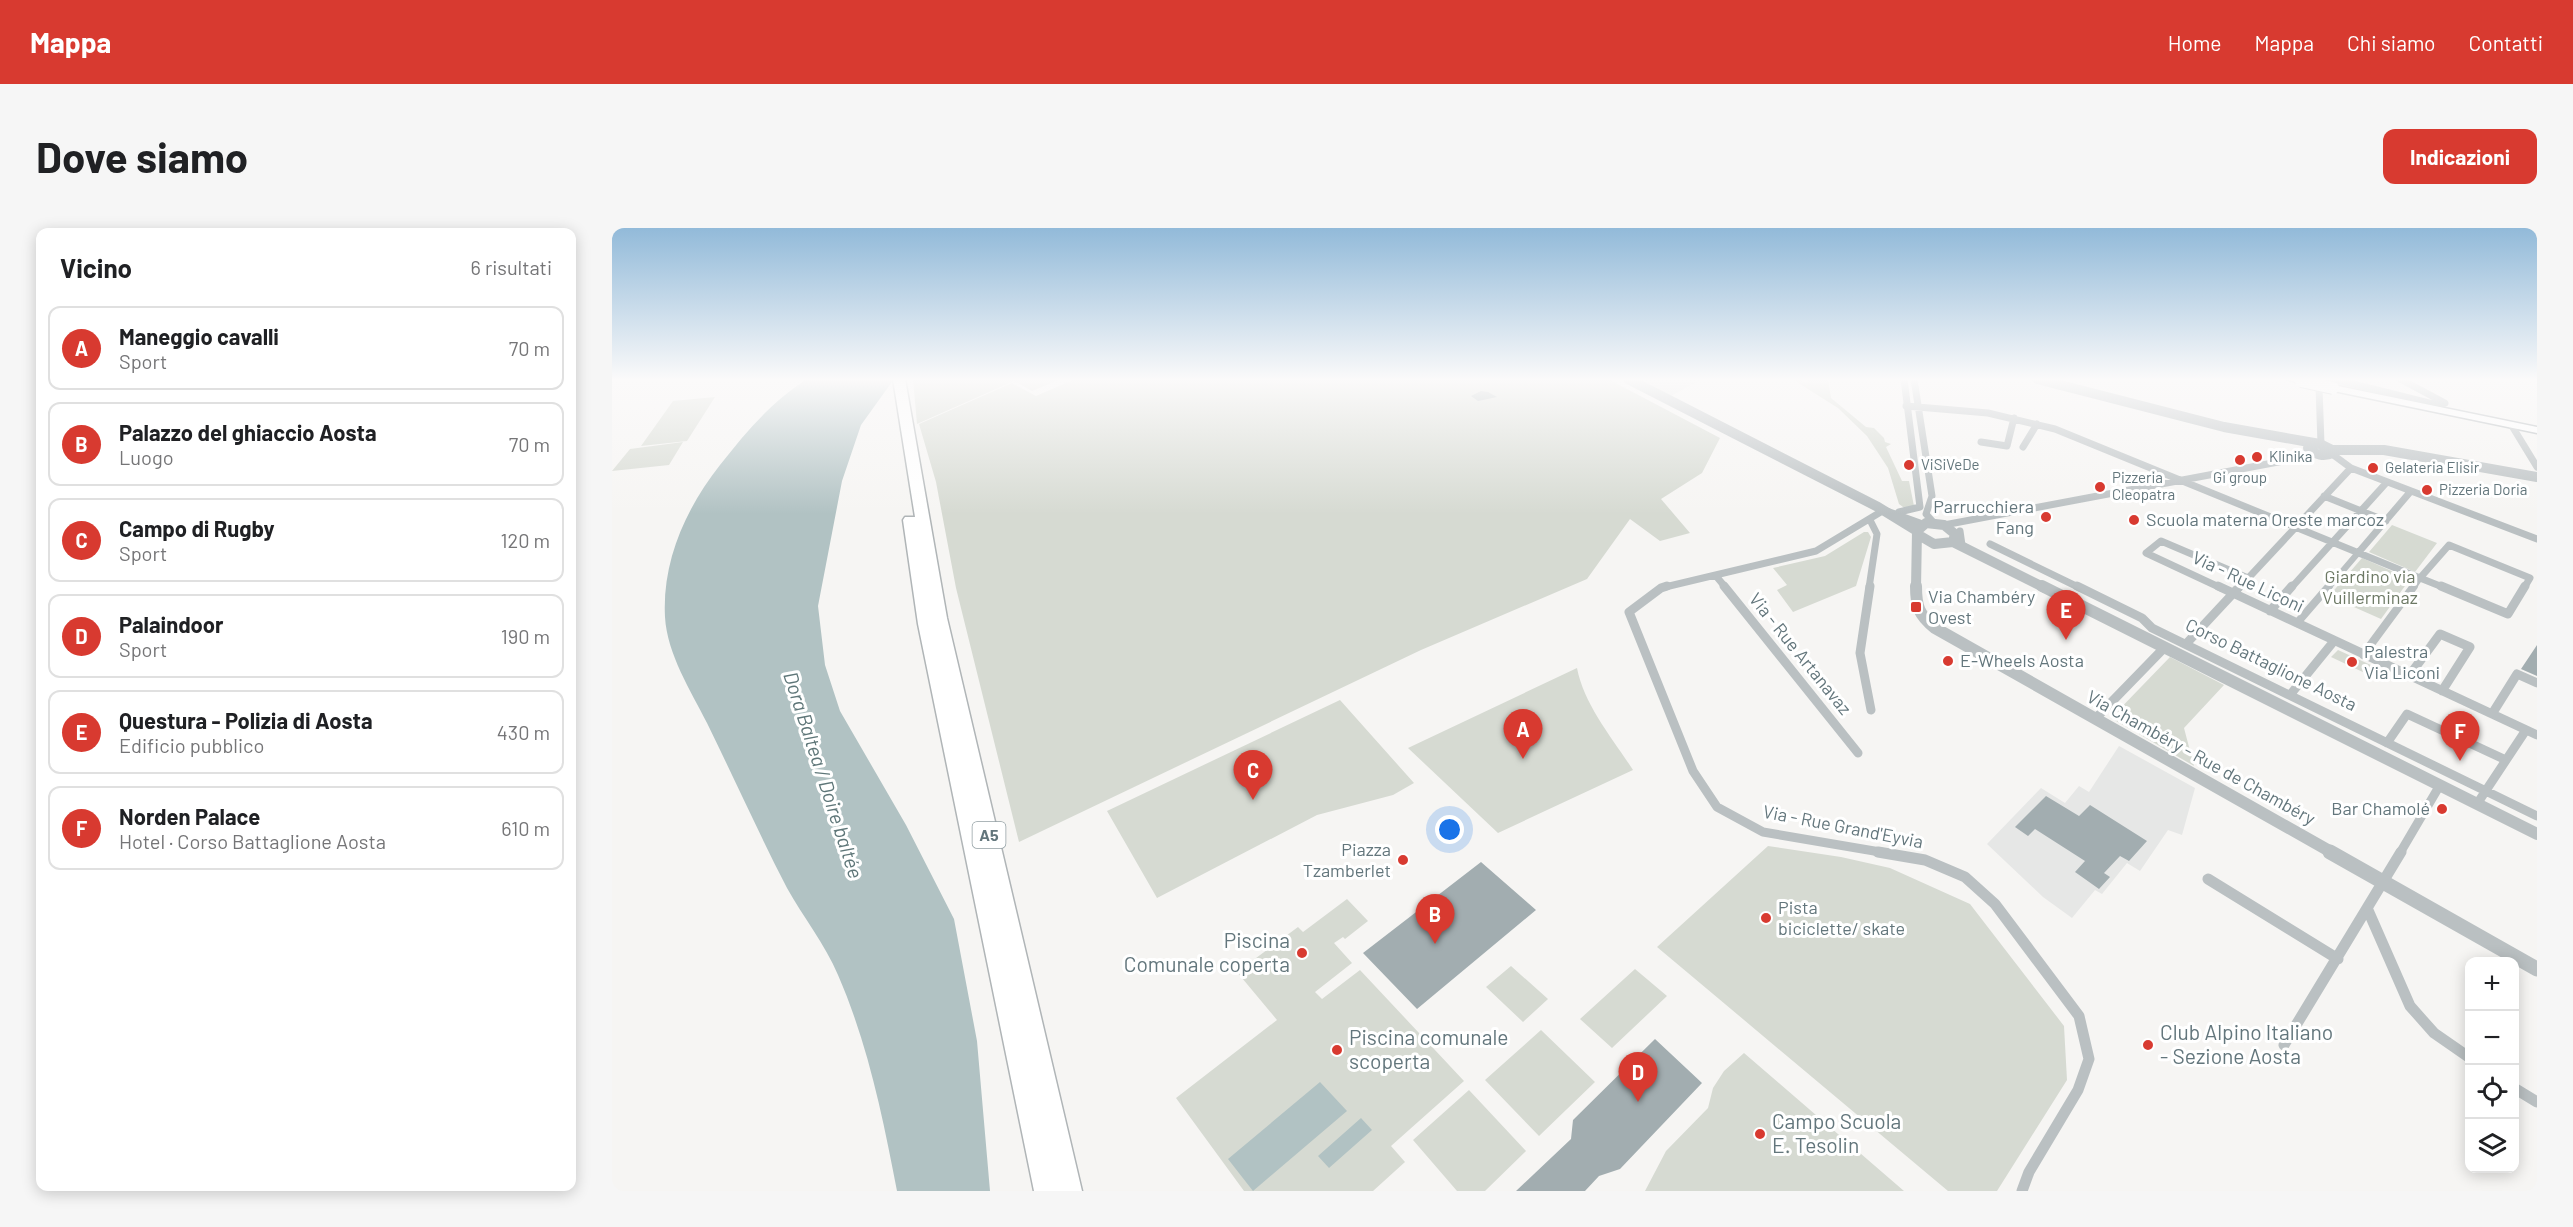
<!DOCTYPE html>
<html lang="it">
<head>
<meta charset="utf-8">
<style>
  body { margin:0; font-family:Barlow,sans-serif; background:#f6f6f6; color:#202124 }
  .controls { position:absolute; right:18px; bottom:18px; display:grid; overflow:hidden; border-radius:12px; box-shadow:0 3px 15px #0003 }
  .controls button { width:54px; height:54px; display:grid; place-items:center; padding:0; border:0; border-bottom:2px solid #e0e0e0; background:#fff; color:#202124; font:30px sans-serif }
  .you { position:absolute; left:838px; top:602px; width:21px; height:21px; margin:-15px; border:4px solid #fff; border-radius:50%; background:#1a73e8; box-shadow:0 0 0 9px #1a73e833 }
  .badge { display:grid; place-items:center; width:39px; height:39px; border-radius:50%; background:#d83a30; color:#fff; font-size:20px; font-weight:700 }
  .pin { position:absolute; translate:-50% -50px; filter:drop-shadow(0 2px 3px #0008) }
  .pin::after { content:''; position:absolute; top:32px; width:21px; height:18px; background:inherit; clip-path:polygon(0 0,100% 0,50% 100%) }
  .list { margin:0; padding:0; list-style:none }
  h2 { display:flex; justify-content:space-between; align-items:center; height:78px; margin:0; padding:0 24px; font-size:26px }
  h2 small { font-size:20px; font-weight:400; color:#757577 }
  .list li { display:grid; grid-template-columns:39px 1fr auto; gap:18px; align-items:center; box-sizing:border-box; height:84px; margin:0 12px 12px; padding:0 12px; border:2px solid #e0e0e0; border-radius:12px }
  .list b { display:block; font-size:22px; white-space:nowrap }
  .list p { margin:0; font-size:20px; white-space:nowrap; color:#757577 }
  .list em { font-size:20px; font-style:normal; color:#757577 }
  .icon { flex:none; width:33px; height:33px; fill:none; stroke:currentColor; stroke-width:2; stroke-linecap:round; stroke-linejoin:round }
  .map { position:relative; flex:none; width:1925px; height:963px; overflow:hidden; border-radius:12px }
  header { display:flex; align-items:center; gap:36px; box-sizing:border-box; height:84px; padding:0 30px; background:#d83a30; color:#fff }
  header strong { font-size:28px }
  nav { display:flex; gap:33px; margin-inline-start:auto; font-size:21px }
  .intro { display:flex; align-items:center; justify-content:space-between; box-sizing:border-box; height:144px; padding:0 36px }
  h1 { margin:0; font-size:42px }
  .button { padding:15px 27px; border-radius:12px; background:#d83a30; color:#fff; font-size:21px; font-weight:700 }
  main { display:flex; gap:36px; padding:0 36px }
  aside { flex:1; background:#fff; border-radius:12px; box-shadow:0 3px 15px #0003 }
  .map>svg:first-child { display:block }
  .built { fill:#e6e7e6 }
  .green { fill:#d6dad2 }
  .water { fill:#b1c2c3 }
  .building { fill:#a2adb0 }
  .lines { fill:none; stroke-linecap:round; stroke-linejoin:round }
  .primary-casing { stroke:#b0b6b9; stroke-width:3 }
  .motorway-casing { stroke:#b0b5b7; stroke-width:3 }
  .pedestrian-far1 { stroke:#bac0c2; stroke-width:6 }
  .pedestrian { stroke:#bac0c2; stroke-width:8 }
  .minor-far2 { stroke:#bac0c2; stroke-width:7 }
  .minor-far1 { stroke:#bac0c2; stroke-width:9 }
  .minor { stroke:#bac0c2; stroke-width:11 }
  .tertiary-far2 { stroke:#bac0c2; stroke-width:10 }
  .tertiary-far1 { stroke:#bac0c2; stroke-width:12 }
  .tertiary { stroke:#bac0c2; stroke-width:15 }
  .primary { fill:#fff; fill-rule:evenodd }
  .motorway { fill:#fff; fill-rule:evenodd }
  .primary-bridge-casing { stroke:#b0b6b9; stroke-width:14; stroke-linecap:butt }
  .primary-bridge { stroke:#fff; stroke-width:12 }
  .poi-dot { fill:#d83a30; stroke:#fff; stroke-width:2 }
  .labels { text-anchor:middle; stroke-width:6; stroke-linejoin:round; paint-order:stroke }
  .far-poi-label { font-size:15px; fill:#63767c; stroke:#fff; text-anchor:start }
  .shield { fill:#fff; stroke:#929fa3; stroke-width:1.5 }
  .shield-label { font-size:16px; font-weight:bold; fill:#63767c }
  .poi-label { font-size:18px; fill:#63767c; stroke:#fff; text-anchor:start }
  .park-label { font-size:18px; fill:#6d7965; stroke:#fff }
  .street-label { font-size:18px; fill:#63767c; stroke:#fff }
  .water-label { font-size:20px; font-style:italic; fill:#5e7678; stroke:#fff }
  .near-poi-label { font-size:21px; fill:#63767c; stroke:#fff; text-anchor:start }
</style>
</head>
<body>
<header>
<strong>Mappa</strong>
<nav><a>Home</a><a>Mappa</a><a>Chi siamo</a><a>Contatti</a></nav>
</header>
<div class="intro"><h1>Dove siamo</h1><a class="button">Indicazioni</a></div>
<main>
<aside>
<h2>Vicino<small>6 risultati</small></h2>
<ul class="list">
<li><span class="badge">A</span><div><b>Maneggio cavalli</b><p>Sport</p></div><em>70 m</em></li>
<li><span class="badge">B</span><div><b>Palazzo del ghiaccio Aosta</b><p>Luogo</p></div><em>70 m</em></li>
<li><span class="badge">C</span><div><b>Campo di Rugby</b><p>Sport</p></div><em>120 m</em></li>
<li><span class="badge">D</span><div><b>Palaindoor</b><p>Sport</p></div><em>190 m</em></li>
<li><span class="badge">E</span><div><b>Questura - Polizia di Aosta</b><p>Edificio pubblico</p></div><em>430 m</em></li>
<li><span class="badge">F</span><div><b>Norden Palace</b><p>Hotel · Corso Battaglione Aosta</p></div><em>610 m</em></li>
</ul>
</aside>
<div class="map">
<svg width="1925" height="963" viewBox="0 0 1925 963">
  <rect width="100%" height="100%" fill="#f6f5f3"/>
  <path class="built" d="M1028 151H1090L1059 168Z
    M1507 518 1583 560 1570 607 1556 602 1528 643 1515 635 1490 666 1483 662 1460 690 1431 669 1375 616 1429 560 1453 575 1467 558 1477 564Z"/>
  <path class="green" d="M301 151H449L420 163 402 153 305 196Z
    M463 151H996L1108 210 1090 245 1049 271 1078 305 1048 313 1018 291 975 351 809 422 407 614 344 360 324 254 307 196 400 155 424 168Z
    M1180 151 1195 154 1197 151H1216L1219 170 1254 199 1262 200 1272 210 1273 214 1279 216 1274 219 1290 253H1297L1302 278 1295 282 1287 276 1276 240 1255 208 1226 180Z
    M103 169 75 213 29 218 61 173Z
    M71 214 57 237 0 243 18 221Z
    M1780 297 1825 315 1803 344 1757 324Z
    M1252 304H1256L1259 309 1244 358 1181 384 1165 362 1175 357 1161 340 1213 328Z
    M1750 330 1798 351 1769 391 1717 368Z
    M1726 422 1761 438 1755 446 1719 429Z
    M1558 429 1612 457 1572 500 1582 538 1527 506 1530 502 1521 498 1518 501 1499 490Z
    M965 440C972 477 1001 511 1021 542L886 605 796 520Z
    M728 472 802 555 781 567 705 587 545 670 495 583Z
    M1156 618 1229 629 1278 640 1358 676 1452 798 1455 852 1385 963H1336L1045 719Z
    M735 671 756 693 733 711 731 709 722 715 740 735 703 764 710 771 748 742 852 853 779 918 793 934 761 963H632L564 870 665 792 625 744 686 699 691 704Z
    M899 738 936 771 911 794 874 759Z
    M1023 741 1055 768 1000 820 968 791Z
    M929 802 983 854 927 908 873 852Z
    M1132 825 1292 963H1033L1054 923 1096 880 1101 860 1112 843Z
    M857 862 914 923 873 963H845L801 912Z"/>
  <path class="water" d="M195 151H282L249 197 230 253 206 378 213 437 228 483 294 597 342 691 365 813 378 963H285C271 890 256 816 226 747 213 716 191 689 175 660 147 606 122 550 95 495 79 463 55 426 53 389 50 333 74 280 108 237 134 204 159 174 195 151Z
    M708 854 735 883 641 963 616 931Z
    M749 890 760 902 717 940 706 928Z"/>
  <path class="building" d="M869 163 876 164 885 169 866 173 859 168Z
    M1925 417V448L1909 441Z
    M1434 568 1467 588 1478 577 1535 613 1517 633 1508 628 1492 645 1498 649 1487 661 1463 644 1473 633 1423 601 1416 608 1403 599Z
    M869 634 924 682 805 781 751 725Z
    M1043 811 1090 855 1008 941 987 948 973 963H904L959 911 961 892Z"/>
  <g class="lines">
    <g class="primary-casing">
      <path id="primary" d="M1675 151H1693L1694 153 1689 156Z
        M1721 157 1925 199V205L1717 162 1716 160Z"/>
    </g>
    <g class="motorway-casing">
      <path id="motorway" d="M281 151H293L335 390 470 963H422L306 396 291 292 293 289H303Z"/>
    </g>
    <path class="pedestrian-far1" d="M1716 360 1746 325
      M1801 360 1808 350"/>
    <path class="pedestrian" d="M1685 395 1717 358
      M1751 427 1802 358"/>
    <path class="minor-far2" d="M1302 151 1320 268 1314 286 1322 295
      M1721 151 1825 177 1833 175 1788 151
      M1707 159 1709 216
      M1294 178 1376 185 1443 201 1808 350
      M1900 198 1925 239
      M1369 214 1395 218 1402 190
      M1411 219 1425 196
      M1720 226 1739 240 1925 311
      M1712 268 1774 293
      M1287 284 1308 279 1292 151
      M1332 297 1682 231 1700 224
      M1348 303 1350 317 1355 320
      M1378 316 1468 360
      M1746 325 1799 263
      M1104 348 1114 360
      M1808 350 1833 360
      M1808 350 1837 317 1918 350 1912 360
      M1049 360 1204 323 1272 282 1308 295
      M1257 360 1265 306 1258 292
      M1609 360 1534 325 1549 313 1636 350
      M1627 360 1739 240
      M1679 360 1775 254"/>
    <path class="minor-far1" d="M1055 358 1049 360 1017 384 1081 543 1105 579 1151 604 1274 625
      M1112 358 1246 525
      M1258 358 1248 425 1259 482
      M1465 358 1530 390 1540 400 1925 588
      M1606 358 1925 507
      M1829 358 1896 386 1913 358
      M1658 383 1680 358
      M1574 416 1628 358
      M1797 448 1828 406 1858 419 1830 463
      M1678 467 1722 413
      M1880 486 1905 446 1925 455
      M1483 491 1552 420
      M1775 515 1795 486 1894 532
      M1865 576 1914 502
      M1788 625 1828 557"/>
    <path class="minor" d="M1266 624 1313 632 1353 649 1383 676 1467 788 1477 831 1466 862 1417 944 1410 963
      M1596 651 1726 731
      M1755 680 1798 778 1822 805 1858 830
      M1672 817 1789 624
      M1902 860 1925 874"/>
    <path class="tertiary-far2" d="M1016 151 1266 279 1305 303
      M1425 151 1612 199 1708 216 1720 222
      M1700 216 1696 220C1703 227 1712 229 1721 225L1720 222
      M1720 222H1772L1925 249
      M1305 306 1322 316 1341 314
      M1341 314 1433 360
      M1304 360 1305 303 1314 295 1332 297 1343 306 1341 314"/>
    <path class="tertiary-far1" d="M1304 358C1304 379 1307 387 1323 400L1721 625
      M1430 358 1925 606"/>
    <path class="tertiary" d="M1718 624 1925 741"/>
    <use href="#primary" class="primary"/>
    <use href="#motorway" class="motorway"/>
    <g class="primary-bridge-casing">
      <path id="primary-bridge" d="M1689 153 1721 160"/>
    </g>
    <use href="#primary-bridge" class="primary-bridge"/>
  </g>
  <linearGradient id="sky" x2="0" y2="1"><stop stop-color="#92bad9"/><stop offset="0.53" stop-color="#fbfafa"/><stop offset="1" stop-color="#fbfafa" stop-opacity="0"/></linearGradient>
  <rect width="1925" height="286" fill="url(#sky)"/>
  <g class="poi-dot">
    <circle cx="1645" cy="229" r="6"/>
    <circle cx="1628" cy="232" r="6"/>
    <circle cx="1297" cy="237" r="6"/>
    <circle cx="1761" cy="240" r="6"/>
    <circle cx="1488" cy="259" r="6"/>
    <circle cx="1815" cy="262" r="6"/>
    <circle cx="1434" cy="289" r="6"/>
    <circle cx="1522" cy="292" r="6"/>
    <rect x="1298" y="373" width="12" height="12" rx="3"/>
    <circle cx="1336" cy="433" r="6"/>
    <circle cx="1740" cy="434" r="6"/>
    <circle cx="1830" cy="581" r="6"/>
    <circle cx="791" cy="632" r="6"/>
    <circle cx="1154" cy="690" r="6"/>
    <circle cx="690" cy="725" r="6"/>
    <circle cx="1536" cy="817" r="6"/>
    <circle cx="725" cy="822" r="6"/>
    <circle cx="1148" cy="906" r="6"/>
  </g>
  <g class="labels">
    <g class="far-poi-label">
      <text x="1657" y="234">Klinika</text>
      <text x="1309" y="242">ViSiVeDe</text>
      <text x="1773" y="245">Gelateria Elisir</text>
      <text x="1500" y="255">Pizzeria<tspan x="1500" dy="17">Cleopatra</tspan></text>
      <text x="1628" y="255" text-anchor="middle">Gi group</text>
      <text x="1827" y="267">Pizzeria Doria</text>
    </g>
    <rect class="shield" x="360.5" y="594" width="33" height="26" rx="4.5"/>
    <g class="shield-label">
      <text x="377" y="613">A5</text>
    </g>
    <g class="poi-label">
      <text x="1422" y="285" text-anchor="end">Parrucchiera<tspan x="1422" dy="21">Fang</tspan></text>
      <text x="1534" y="298">Scuola materna Oreste marcoz</text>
      <text x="1316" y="375">Via Chambéry<tspan x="1316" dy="21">Ovest</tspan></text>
      <text x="1752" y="430">Palestra<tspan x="1752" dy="21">Via Liconi</tspan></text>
      <text x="1348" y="439">E-Wheels Aosta</text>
      <text x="1818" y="587" text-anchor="end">Bar Chamolé</text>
      <text x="779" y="628" text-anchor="end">Piazza<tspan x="779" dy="21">Tzamberlet</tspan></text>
      <text x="1166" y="686">Pista<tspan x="1166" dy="21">biciclette/ skate</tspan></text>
    </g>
    <g class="park-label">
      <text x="1758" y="355">Giardino via<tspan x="1758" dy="21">Vuillerminaz</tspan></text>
    </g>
    <g class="street-label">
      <text transform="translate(1636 354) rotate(25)" y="6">Via - Rue Liconi</text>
      <text transform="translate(1188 426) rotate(51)" y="6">Via - Rue Artanavaz</text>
      <text transform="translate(1659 437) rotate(26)" y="6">Corso Battaglione Aosta</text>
      <text transform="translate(1589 530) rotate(29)" y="6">Via Chambéry - Rue de Chambéry</text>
      <text transform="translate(1231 599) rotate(11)" y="6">Via - Rue Grand'Eyvia</text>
    </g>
    <g class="water-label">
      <text transform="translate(211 547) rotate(72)" y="7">Dora Baltea / Doire baltée</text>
    </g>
    <g class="near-poi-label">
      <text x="678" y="720" text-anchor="end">Piscina<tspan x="678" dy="24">Comunale coperta</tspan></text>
      <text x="1548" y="812">Club Alpino Italiano<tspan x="1548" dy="24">- Sezione Aosta</tspan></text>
      <text x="737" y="817">Piscina comunale<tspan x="737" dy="24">scoperta</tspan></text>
      <text x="1160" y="901">Campo Scuola<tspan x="1160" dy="24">E. Tesolin</tspan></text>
    </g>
  </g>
</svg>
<div class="controls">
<button>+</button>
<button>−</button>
<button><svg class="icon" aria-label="locate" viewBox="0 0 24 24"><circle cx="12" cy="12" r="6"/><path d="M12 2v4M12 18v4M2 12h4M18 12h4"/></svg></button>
<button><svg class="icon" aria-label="layers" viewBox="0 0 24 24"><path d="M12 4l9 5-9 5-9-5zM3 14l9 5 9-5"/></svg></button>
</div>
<div class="you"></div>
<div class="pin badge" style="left:911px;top:531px">A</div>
<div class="pin badge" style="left:823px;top:716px">B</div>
<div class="pin badge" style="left:641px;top:572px">C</div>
<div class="pin badge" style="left:1026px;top:874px">D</div>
<div class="pin badge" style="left:1454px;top:412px">E</div>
<div class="pin badge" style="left:1848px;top:533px">F</div>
</div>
</main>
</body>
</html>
